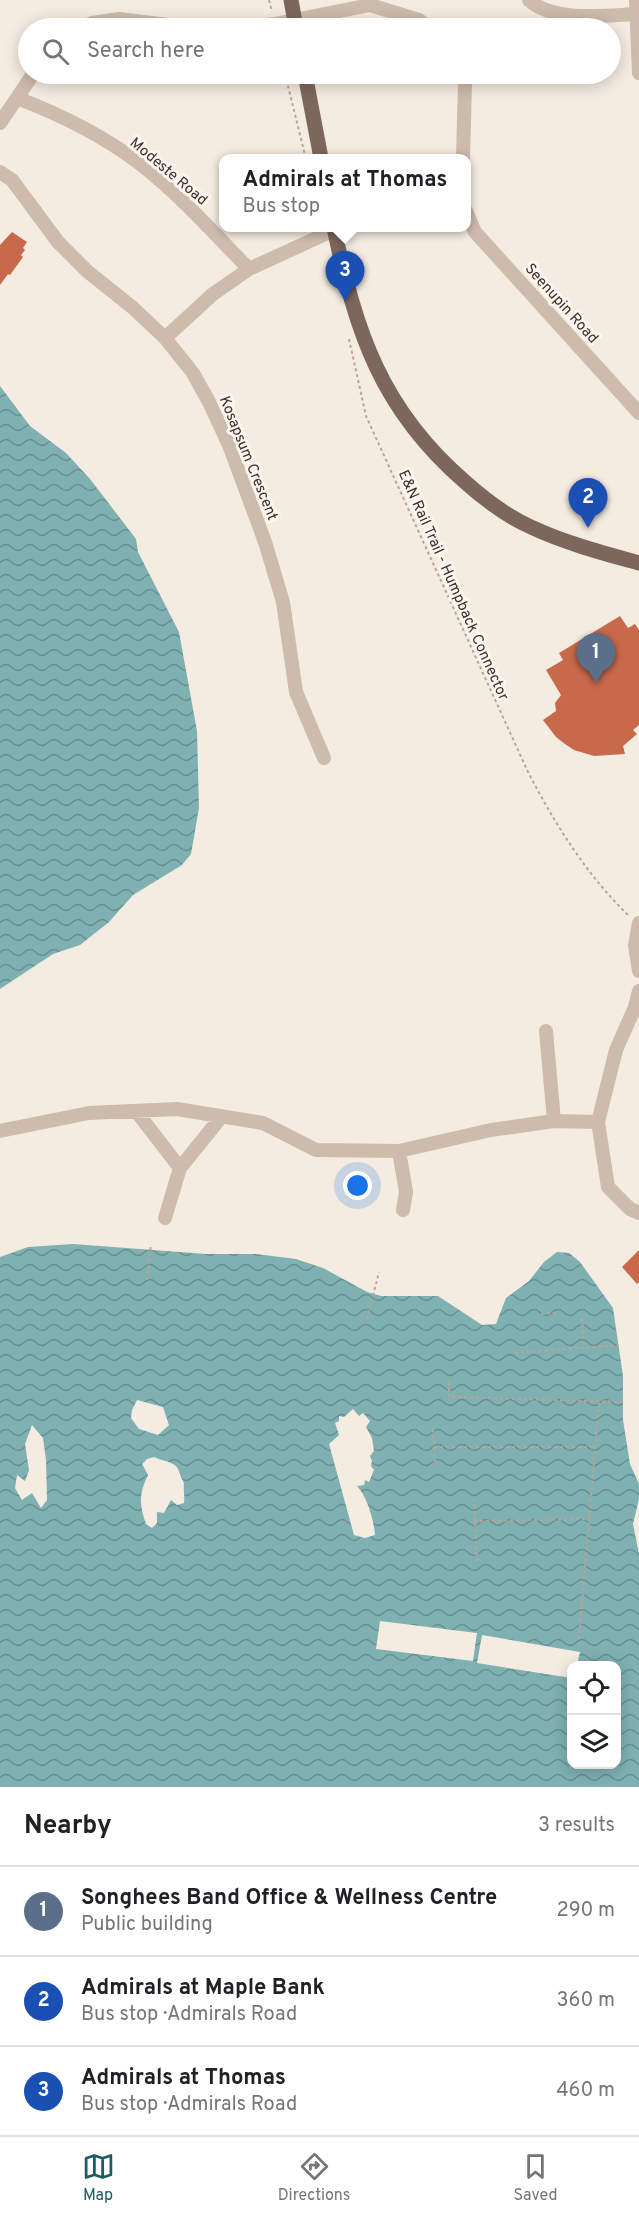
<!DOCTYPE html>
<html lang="en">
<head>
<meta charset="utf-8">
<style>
  body { margin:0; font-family:Overpass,sans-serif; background:#f6f6f6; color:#202124 }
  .controls { position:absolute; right:18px; bottom:18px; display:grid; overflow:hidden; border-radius:12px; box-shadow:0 3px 15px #0003 }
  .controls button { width:54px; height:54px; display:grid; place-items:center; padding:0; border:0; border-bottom:2px solid #e0e0e0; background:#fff; color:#202124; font:30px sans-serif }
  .you { position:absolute; left:358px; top:1186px; width:21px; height:21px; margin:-15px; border:4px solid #fff; border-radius:50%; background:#1a73e8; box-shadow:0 0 0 9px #1a73e833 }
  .badge { display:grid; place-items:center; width:39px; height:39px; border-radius:50%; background:#1f5a5e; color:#fff; font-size:20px; font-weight:700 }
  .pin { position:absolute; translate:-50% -50px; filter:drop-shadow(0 2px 3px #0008) }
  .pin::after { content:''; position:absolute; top:32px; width:21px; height:18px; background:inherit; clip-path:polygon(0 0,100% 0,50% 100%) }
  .popup { position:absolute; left:219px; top:154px; width:252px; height:78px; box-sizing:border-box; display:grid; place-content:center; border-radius:12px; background:#fff; filter:drop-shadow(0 2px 4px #0005); font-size:20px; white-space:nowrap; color:#757577 }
  .popup b { font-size:22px; color:#202124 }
  .popup::after { content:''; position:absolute; left:50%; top:100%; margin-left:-12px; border:12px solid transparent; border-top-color:#fff }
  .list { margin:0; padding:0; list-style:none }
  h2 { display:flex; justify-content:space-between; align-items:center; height:78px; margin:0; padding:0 24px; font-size:26px }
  h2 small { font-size:20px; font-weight:400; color:#757577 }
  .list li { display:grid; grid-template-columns:39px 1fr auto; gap:18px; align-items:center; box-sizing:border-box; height:90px; padding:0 24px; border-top:2px solid #e0e0e0 }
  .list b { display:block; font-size:22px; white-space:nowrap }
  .list p { margin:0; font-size:20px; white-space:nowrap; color:#757577 }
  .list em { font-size:20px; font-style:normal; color:#757577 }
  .icon { flex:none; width:33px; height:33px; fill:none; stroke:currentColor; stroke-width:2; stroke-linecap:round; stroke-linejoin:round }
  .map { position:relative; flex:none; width:639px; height:1787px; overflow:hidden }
  .search { position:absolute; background:#fff; box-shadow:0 3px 15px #0003; left:18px; right:18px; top:18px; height:66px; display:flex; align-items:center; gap:15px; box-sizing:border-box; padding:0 21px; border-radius:33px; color:#757577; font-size:22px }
  .sheet { height:348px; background:#fff }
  nav { display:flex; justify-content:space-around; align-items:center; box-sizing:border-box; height:84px; border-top:2px solid #e0e0e0; background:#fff; font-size:16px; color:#757577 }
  nav a { display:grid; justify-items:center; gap:3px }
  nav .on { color:#1f5a5e }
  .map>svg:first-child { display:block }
  .water { fill:url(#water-waves); fill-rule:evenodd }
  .pier { fill:#f4ebe1 }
  .building { fill:#c8694b }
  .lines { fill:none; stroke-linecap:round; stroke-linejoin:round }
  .path { stroke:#b9a596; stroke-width:2; stroke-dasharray:3 3; stroke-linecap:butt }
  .minor { stroke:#cdbbac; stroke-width:14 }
  .major { stroke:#7d675c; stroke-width:15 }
  .labels { text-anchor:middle; stroke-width:6; stroke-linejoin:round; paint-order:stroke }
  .street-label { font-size:15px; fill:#3b302b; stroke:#fbf5ee }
</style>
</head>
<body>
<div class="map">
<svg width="639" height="1787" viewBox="0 0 639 1787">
  <defs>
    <pattern id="water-waves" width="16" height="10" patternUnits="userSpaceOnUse" patternTransform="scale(1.5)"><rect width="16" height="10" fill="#7fb0b2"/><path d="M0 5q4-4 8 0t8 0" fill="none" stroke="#699091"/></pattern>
  </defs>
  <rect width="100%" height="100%" fill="#f4ebe1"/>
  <path class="water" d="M0 386 30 426 66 453 90 479 136 539 138 552 179 632 197 731 199 808 191 854 182 865 133 895 109 922 80 945 53 954 0 989Z
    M73 1244 206 1254H256L296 1259 323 1268 367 1292 381 1296H438L482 1325 496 1324 506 1298 529 1281 544 1262 557 1252 569 1253 580 1262 613 1308 623 1376V1420L630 1464 639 1484V1499L633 1524 639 1554V1787H0V1257L28 1247ZM137 1400 163 1407 169 1425 158 1435 139 1429 131 1418 132 1410ZM353 1409 359 1416 363 1413 370 1421 366 1427 372 1438 374 1451 370 1456 372 1461 371 1466 374 1470 369 1482 365 1480 364 1485 357 1486C367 1496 374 1521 375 1535L365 1538 354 1535 329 1444 339 1435 335 1423 339 1421V1416L344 1417ZM32 1425 43 1438 46 1460 47 1500 41 1508 32 1493 22 1500 15 1488 17 1475 25 1481 29 1470 25 1444ZM154 1457C161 1461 174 1461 178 1469 180 1474 181 1478 184 1483 183 1490 185 1495 184 1503L177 1505 171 1500 164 1513 157 1512V1523L152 1528 146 1524C139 1505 139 1493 148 1475L142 1464 147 1459ZM572 1666H616V1764H572Z"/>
  <path class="pier" d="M380 1621 477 1633 473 1661 376 1649Z
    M482 1635 580 1652 577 1665 572 1666 571 1678 477 1663Z"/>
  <path class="building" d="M12 232 27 242 23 248 25 250 21 255 23 257 10 275 8 274 0 285V245Z
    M620 616 628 628 635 624 639 630V725L633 730 637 734 623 746 625 754 594 756 574 750 565 744 556 737 543 720 556 711 555 703 561 695 546 670 563 660 559 653Z
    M639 1250V1282L637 1284 622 1267Z"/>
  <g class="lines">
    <path class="path" d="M269 0 272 12
      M285 74 305 155
      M349 339 366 416 528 772C555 824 586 874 628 915
      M147 1280 151 1244
      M541 1314 555 1313
      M582 1318 584 1348
      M367 1319 379 1272
      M515 1353 618 1345
      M449 1382V1397L623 1402
      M433 1429 435 1467
      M434 1447H596
      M474 1499 477 1561
      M474 1521 589 1519
      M579 1639 599 1402"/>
    <path class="minor" d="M529 0C554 23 607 15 639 14
      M636 0 639 73
      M82 28 92 23 119 19 183 27 245 28 275 24 370 5 419 20 429 28
      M461 74 465 84 463 158
      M17 98 33 74
      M0 123 17 98C59 114 102 135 139 163 179 194 214 233 249 269
      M0 172 12 180 58 242 87 271 132 307 165 338 193 373 209 402 229 445 265 542 283 602 296 692 324 758
      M466 211 475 232 639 413
      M165 338 213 294 249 269 334 230
      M639 923 635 946 639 971
      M639 991 635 1007 616 1050 598 1122 608 1187 630 1209 639 1213
      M546 1031 554 1121
      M136 1111 180 1168
      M0 1131 89 1113 177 1109 263 1123 316 1150 399 1151 491 1130 554 1121 598 1122
      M399 1151 406 1192 403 1210
      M165 1218 180 1168 222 1116"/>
    <path class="major" d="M291 0 296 28
      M305 74 321 158
      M334 228C356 332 381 409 464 481 484 499 506 516 531 527 565 543 603 553 639 563"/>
  </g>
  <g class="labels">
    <g class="street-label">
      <text transform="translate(169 171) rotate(40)" y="5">Modeste Road</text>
      <text transform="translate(562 303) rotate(48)" y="5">Seenupin Road</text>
      <text transform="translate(249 458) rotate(68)" y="5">Kosapsum Crescent</text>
      <text transform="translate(454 585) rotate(66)" y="5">E&amp;N Rail Trail - Humpback Connector</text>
    </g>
  </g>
</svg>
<div class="controls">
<button><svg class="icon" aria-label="locate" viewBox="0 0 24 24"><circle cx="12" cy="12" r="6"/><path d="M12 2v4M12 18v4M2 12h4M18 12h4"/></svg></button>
<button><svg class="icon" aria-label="layers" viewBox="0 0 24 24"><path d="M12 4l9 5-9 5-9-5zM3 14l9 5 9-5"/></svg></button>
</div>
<div class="you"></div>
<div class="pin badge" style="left:596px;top:683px;background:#5c6f8a">1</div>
<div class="pin badge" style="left:588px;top:528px;background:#1a4fb4">2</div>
<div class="pin badge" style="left:345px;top:301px;background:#1a4fb4">3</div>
<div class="popup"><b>Admirals at Thomas</b>Bus stop</div>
<div class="search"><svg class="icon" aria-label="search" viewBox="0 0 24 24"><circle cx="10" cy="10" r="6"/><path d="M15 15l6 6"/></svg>Search here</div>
</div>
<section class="sheet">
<h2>Nearby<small>3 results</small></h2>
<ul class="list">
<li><span class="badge" style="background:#5c6f8a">1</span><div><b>Songhees Band Office &amp; Wellness Centre</b><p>Public building</p></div><em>290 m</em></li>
<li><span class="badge" style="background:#1a4fb4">2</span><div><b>Admirals at Maple Bank</b><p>Bus stop · Admirals Road</p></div><em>360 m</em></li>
<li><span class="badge" style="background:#1a4fb4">3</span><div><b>Admirals at Thomas</b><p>Bus stop · Admirals Road</p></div><em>460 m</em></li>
</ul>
</section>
<nav>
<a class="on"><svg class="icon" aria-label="map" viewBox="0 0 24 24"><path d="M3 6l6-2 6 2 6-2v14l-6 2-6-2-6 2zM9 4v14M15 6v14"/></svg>Map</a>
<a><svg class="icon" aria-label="directions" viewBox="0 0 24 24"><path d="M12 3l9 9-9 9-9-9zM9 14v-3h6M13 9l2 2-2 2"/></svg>Directions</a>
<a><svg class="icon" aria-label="saved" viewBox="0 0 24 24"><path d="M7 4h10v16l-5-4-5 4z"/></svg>Saved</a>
</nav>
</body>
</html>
